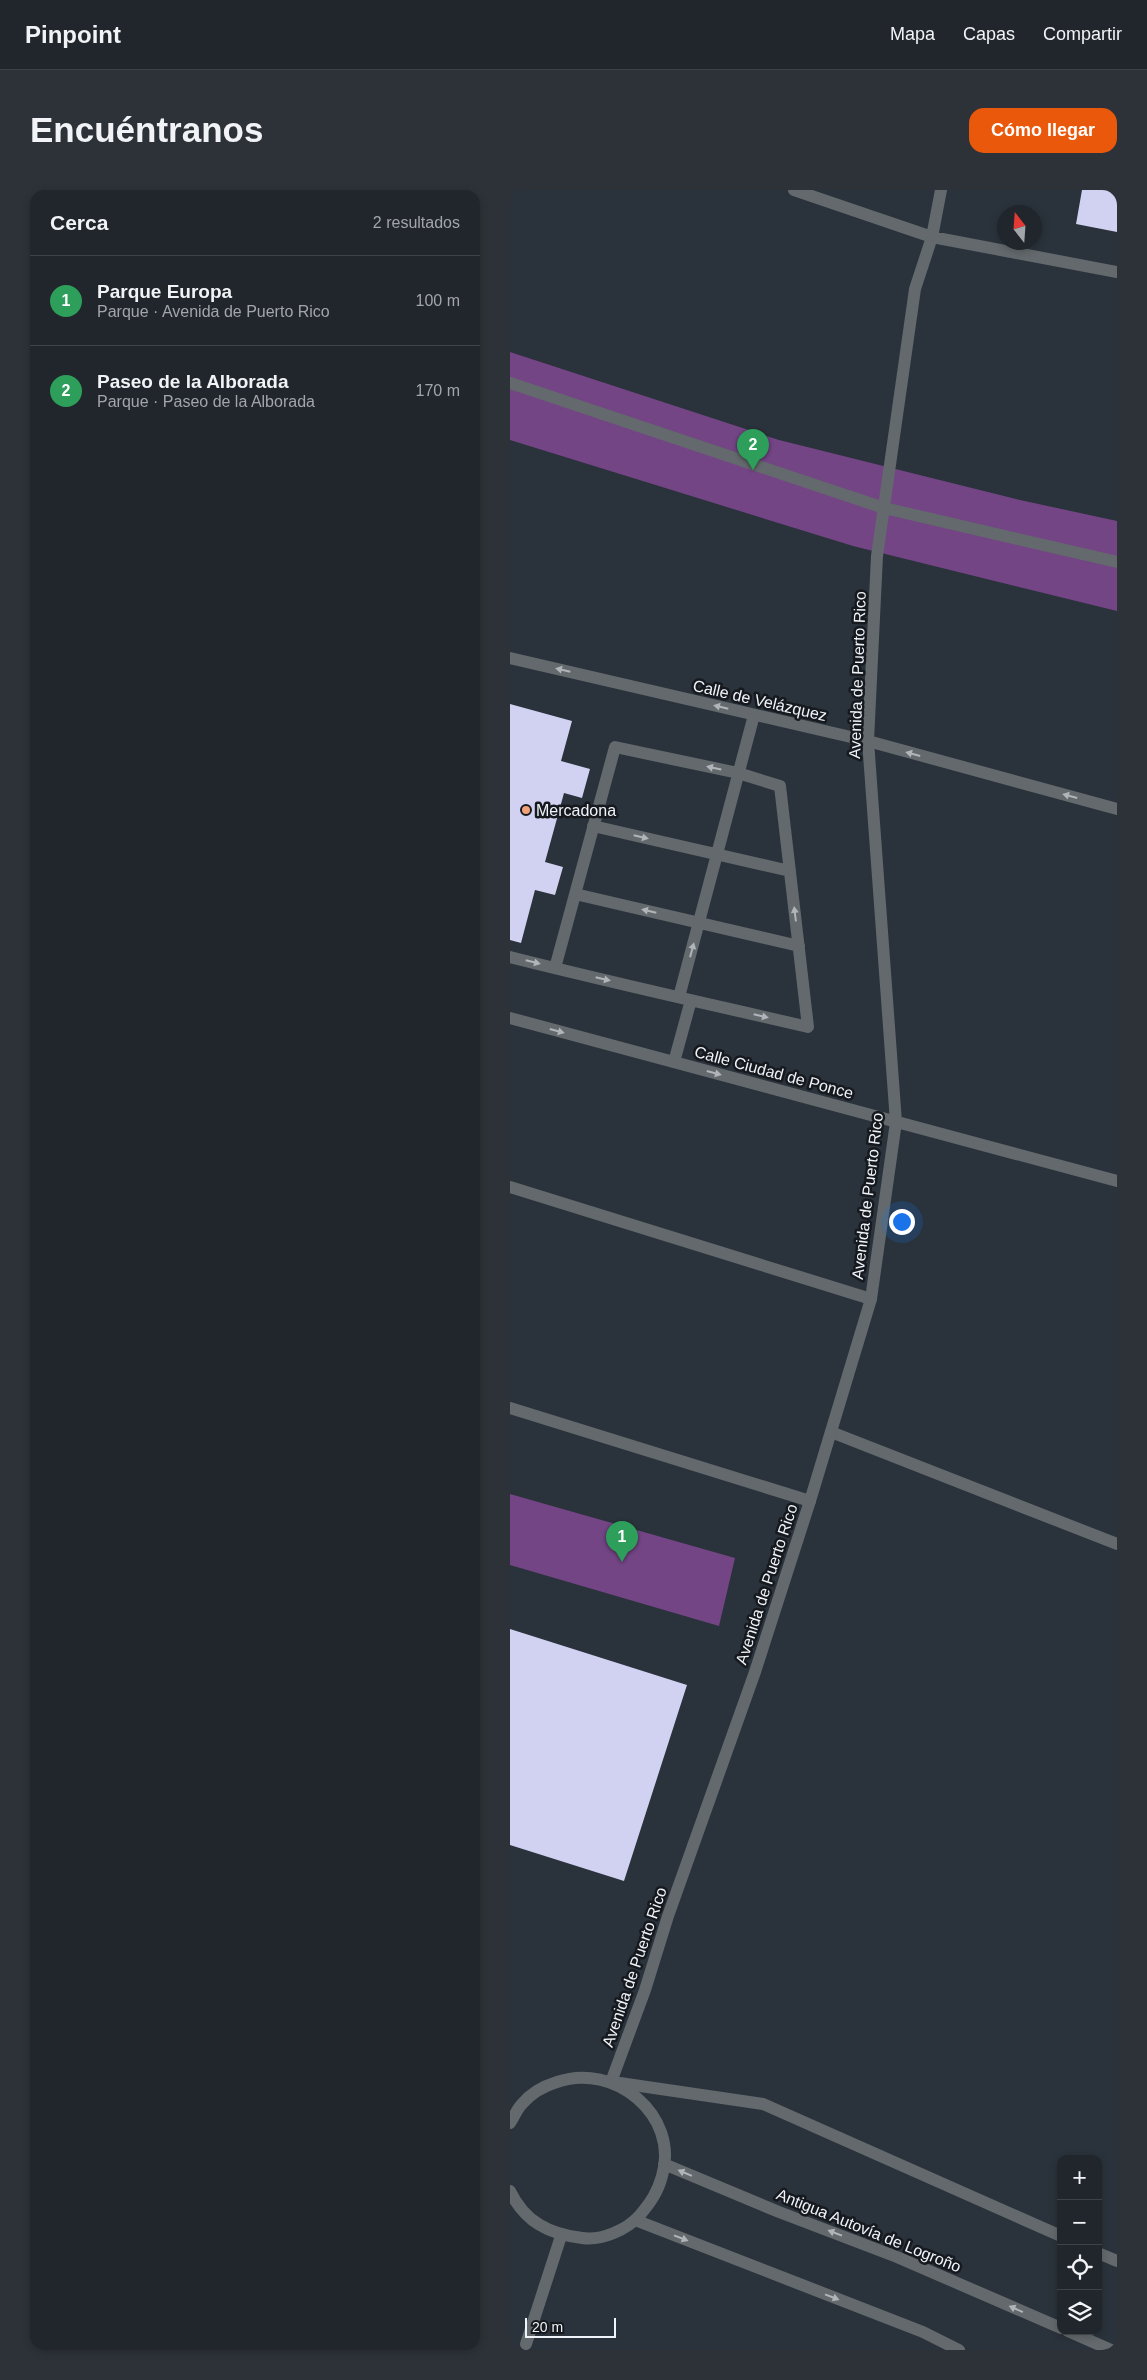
<!DOCTYPE html>
<html lang="es">
<head>
<meta charset="utf-8">
<style>
  body { margin:0; font-family:Arial,sans-serif; background:#2d3238; color:#f1f3f6 }
  .controls { position:absolute; right:15px; bottom:15px; display:grid; overflow:hidden; border-radius:10px; box-shadow:0 2px 8px #0003 }
  .controls button { width:45px; height:45px; display:grid; place-items:center; padding:0; border:0; border-bottom:1px solid #3d4348; background:#20262c; color:#f1f3f6; font:25px sans-serif }
  .compass { position:absolute; left:487px; top:15px; width:45px; height:45px; border-radius:50%; background:#20262c; box-shadow:0 2px 8px #0003; rotate:343deg }
  .scale { position:absolute; left:15px; bottom:12px; width:91px; box-sizing:border-box; padding-left:5px; border:2px solid #eff4fa; border-top:0; font-size:14px; line-height:18px; white-space:nowrap; color:#eff4fa; -webkit-text-stroke:4px #16191e; paint-order:stroke }
  .you { position:absolute; left:391px; top:1031px; width:18px; height:18px; margin:-12px; border:4px solid #fff; border-radius:50%; background:#1a73e8; box-shadow:0 0 0 8px #1a73e833 }
  .badge { display:grid; place-items:center; width:32px; height:32px; border-radius:50%; background:#ea580c; color:#fff; font-size:16px; font-weight:700 }
  .pin { position:absolute; translate:-50% -41px; filter:drop-shadow(0 1px 2px #0008) }
  .pin::after { content:''; position:absolute; top:26px; width:18px; height:15px; background:inherit; clip-path:polygon(0 0,100% 0,50% 100%) }
  .list { margin:0; padding:0; list-style:none }
  h2 { display:flex; justify-content:space-between; align-items:center; height:65px; margin:0; padding:0 20px; font-size:21px }
  h2 small { font-size:16px; font-weight:400; color:#a2a5a9 }
  .list li { display:grid; grid-template-columns:32px 1fr auto; gap:15px; align-items:center; box-sizing:border-box; height:90px; padding:0 20px; border-top:1px solid #3d4348 }
  .list b { display:block; font-size:19px; white-space:nowrap }
  .list p { margin:0; font-size:16px; white-space:nowrap; color:#a2a5a9 }
  .list em { font-size:16px; font-style:normal; color:#a2a5a9 }
  .icon { flex:none; width:28px; height:28px; fill:none; stroke:currentColor; stroke-width:2; stroke-linecap:round; stroke-linejoin:round }
  .map { position:relative; flex:none; width:607px; height:2160px; overflow:hidden; border-radius:15px }
  header { display:flex; align-items:center; gap:30px; box-sizing:border-box; height:70px; padding:0 25px; background:#20262c; border-bottom:1px solid #3d4348 }
  header strong { font-size:24px }
  nav { display:flex; gap:28px; margin-inline-start:auto; font-size:18px }
  .intro { display:flex; align-items:center; justify-content:space-between; box-sizing:border-box; height:120px; padding:0 30px }
  h1 { margin:0; font-size:35px }
  .button { padding:12px 22px; border-radius:15px; background:#ea580c; color:#fff; font-size:18px; font-weight:700 }
  main { display:flex; gap:30px; padding:0 30px }
  aside { flex:1; background:#20262c; border-radius:15px; box-shadow:0 2px 8px #0003 }
  .map>svg:first-child { display:block }
  .green { fill:#734585 }
  .building { fill:#d1d1f2 }
  .lines { fill:none; stroke-linecap:round; stroke-linejoin:round }
  .service { stroke:#63696c; stroke-width:12 }
  .pedestrian { stroke:#63696c; stroke-width:12 }
  .minor { stroke:#63696c; stroke-width:12 }
  .oneway { fill:#b0b5ba }
  .poi-dot { fill:#f0a279; stroke:#16191e; stroke-width:2 }
  .labels { text-anchor:middle; stroke-width:5; stroke-linejoin:round; paint-order:stroke }
  .street-label { font-size:16px; fill:#eff4fa; stroke:#16191e }
  .poi-label { font-size:16px; fill:#eff4fa; stroke:#16191e; text-anchor:start }
</style>
</head>
<body>
<header>
<strong>Pinpoint</strong>
<nav><a>Mapa</a><a>Capas</a><a>Compartir</a></nav>
</header>
<div class="intro"><h1>Encuéntranos</h1><a class="button">Cómo llegar</a></div>
<main>
<aside>
<h2>Cerca<small>2 resultados</small></h2>
<ul class="list">
<li><span class="badge" style="background:#2e9e5b">1</span><div><b>Parque Europa</b><p>Parque · Avenida de Puerto Rico</p></div><em>100 m</em></li>
<li><span class="badge" style="background:#2e9e5b">2</span><div><b>Paseo de la Alborada</b><p>Parque · Paseo de la Alborada</p></div><em>170 m</em></li>
</ul>
</aside>
<div class="map">
<svg width="607" height="2160" viewBox="0 0 607 2160">
  <rect width="100%" height="100%" fill="#2a323b"/>
  <path class="green" d="M0 162 269 250 510 310 607 331V421L343 356 0 250Z
    M0 1304 225 1368 209 1436 0 1375Z"/>
  <path class="building" d="M572 0H607V42L566 34Z
    M0 514 62 531 51 571 80 579 72 608 54 603 35 672 53 677 45 705 25 700 11 753 0 750Z
    M0 1439 177 1495 114 1691 0 1655Z"/>
  <g class="lines">
    <path class="service" d="M83 636 280 681
      M65 704 289 756
      M0 767C99 792 199 814 298 837L270 596 228 583 105 557 45 778
      M169 807 244 525
      M164 872 181 810
      M0 997 361 1109
      M0 1218 300 1311
      M321 1242 607 1354
      M103 1892 253 1914 551 2046
      M588 2063 607 2071"/>
    <path class="pedestrian" d="M0 193 374 318 607 372"/>
    <path class="minor" d="M284 0 422 47 607 82
      M0 468 358 551 607 619
      M0 828 607 991
      M101 1892 135 1800 158 1726 245 1482 300 1311 361 1109 386 932 358 551 367 366 405 99 422 47 431 0
      M0 1933C4 1927 7 1919 12 1914 21 1903 34 1896 47 1892 104 1872 170 1925 152 1986 148 2002 140 2013 130 2025 117 2040 91 2051 72 2048 39 2044 15 2032 0 2001
      M154 1974 269 2022 387 2067 551 2138
      M125 2030 413 2142 449 2160
      M558 2141 601 2160
      M16 2154 51 2046"/>
  </g>
  <defs><path id="oneway-solid" d="M-6-.8H1V-3.2L6.5 0L1 3.2V.8H-6Z" transform="scale(1.25)"/></defs>
  <g class="oneway">
    <use href="#oneway-solid" transform="translate(53 480) rotate(-167)"/>
    <use href="#oneway-solid" transform="translate(211 517) rotate(-167)"/>
    <use href="#oneway-solid" transform="translate(403 564) rotate(-165)"/>
    <use href="#oneway-solid" transform="translate(204 578) rotate(-168)"/>
    <use href="#oneway-solid" transform="translate(560 606) rotate(-165)"/>
    <use href="#oneway-solid" transform="translate(131 647) rotate(13)"/>
    <use href="#oneway-solid" transform="translate(139 721) rotate(-167)"/>
    <use href="#oneway-solid" transform="translate(285 724) rotate(-97)"/>
    <use href="#oneway-solid" transform="translate(182 760) rotate(-75)"/>
    <use href="#oneway-solid" transform="translate(23 772) rotate(14)"/>
    <use href="#oneway-solid" transform="translate(93 789) rotate(13)"/>
    <use href="#oneway-solid" transform="translate(251 826) rotate(13)"/>
    <use href="#oneway-solid" transform="translate(47 841) rotate(15)"/>
    <use href="#oneway-solid" transform="translate(204 883) rotate(15)"/>
    <use href="#oneway-solid" transform="translate(175 1983) rotate(-157)"/>
    <use href="#oneway-solid" transform="translate(325 2043) rotate(-159)"/>
    <use href="#oneway-solid" transform="translate(171 2048) rotate(21)"/>
    <use href="#oneway-solid" transform="translate(322 2107) rotate(21)"/>
    <use href="#oneway-solid" transform="translate(506 2119) rotate(-156)"/>
  </g>
  <circle class="poi-dot" cx="16" cy="620" r="5"/>
  <g class="labels">
    <g class="street-label">
      <text transform="translate(347 485) rotate(-88)" y="6">Avenida de Puerto Rico</text>
      <text transform="translate(250 510) rotate(13)" y="6">Calle de Velázquez</text>
      <text transform="translate(264 882) rotate(15)" y="6">Calle Ciudad de Ponce</text>
      <text transform="translate(357 1006) rotate(-83)" y="6">Avenida de Puerto Rico</text>
      <text transform="translate(256 1394) rotate(-72)" y="6">Avenida de Puerto Rico</text>
      <text transform="translate(124 1777) rotate(-71)" y="6">Avenida de Puerto Rico</text>
      <text transform="translate(359 2040) rotate(22)" y="6">Antigua Autovía de Logroño</text>
    </g>
    <g class="poi-label">
      <text x="26" y="626">Mercadona</text>
    </g>
  </g>
</svg>
<div class="controls">
<button>+</button>
<button>−</button>
<button><svg class="icon" aria-label="locate" viewBox="0 0 24 24"><circle cx="12" cy="12" r="6"/><path d="M12 2v4M12 18v4M2 12h4M18 12h4"/></svg></button>
<button><svg class="icon" aria-label="layers" viewBox="0 0 24 24"><path d="M12 4l9 5-9 5-9-5zM3 14l9 5 9-5"/></svg></button>
</div>
<svg class="compass" viewBox="-18 -18 36 36"><path d="M0-13l5 13h-10z" fill="#e53935"/><path d="M0 13l5-13h-10z" fill="#a2a5a9"/></svg>
<div class="scale">20 m</div>
<div class="you"></div>
<div class="pin badge" style="left:112px;top:1372px;background:#2e9e5b">1</div>
<div class="pin badge" style="left:243px;top:280px;background:#2e9e5b">2</div>
</div>
</main>
</body>
</html>
